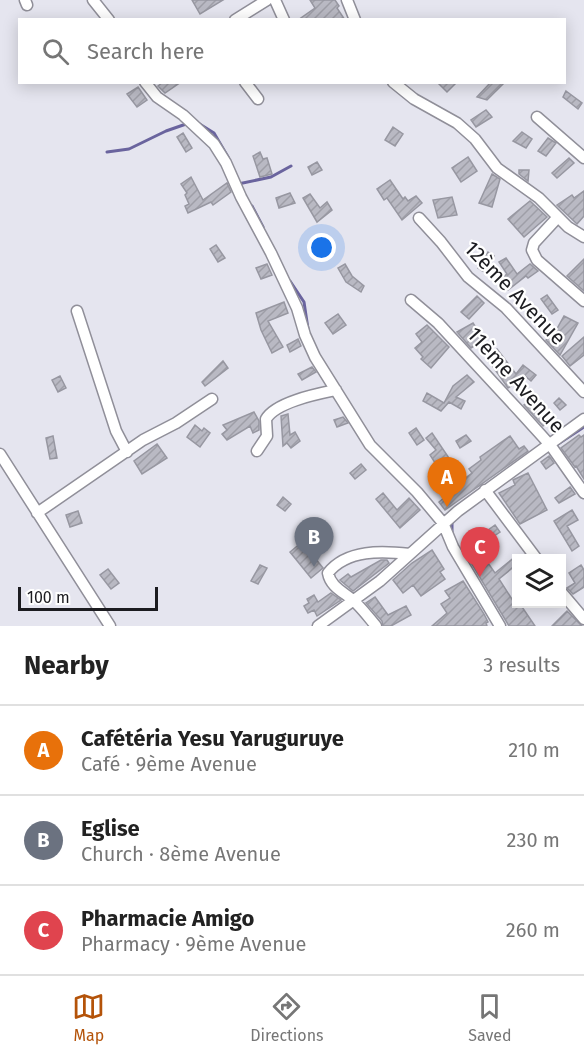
<!DOCTYPE html>
<html lang="en">
<head>
<meta charset="utf-8">
<style>
  body { margin:0; font-family:"Fira Sans",sans-serif; background:#f6f6f6; color:#222 }
  .controls { position:absolute; right:18px; bottom:18px; display:grid; overflow:hidden; border-radius:0px; box-shadow:0 3px 15px #0003 }
  .controls button { width:54px; height:54px; display:grid; place-items:center; padding:0; border:0; border-bottom:2px solid #e0e0e0; background:#fff; color:#222; font:30px sans-serif }
  .scale { position:absolute; left:18px; bottom:15px; width:140px; box-sizing:border-box; padding-left:6px; border:3px solid #1c1c20; border-top:0; font-size:16px; line-height:21px; white-space:nowrap; color:#1c1c20; -webkit-text-stroke:4px #fff; paint-order:stroke }
  .you { position:absolute; left:322px; top:248px; width:21px; height:21px; margin:-15px; border:4px solid #fff; border-radius:50%; background:#1a73e8; box-shadow:0 0 0 9px #1a73e833 }
  .badge { display:grid; place-items:center; width:39px; height:39px; border-radius:50%; background:#b45309; color:#fff; font-size:20px; font-weight:700 }
  .pin { position:absolute; translate:-50% -50px; filter:drop-shadow(0 2px 3px #0008) }
  .pin::after { content:''; position:absolute; top:32px; width:21px; height:18px; background:inherit; clip-path:polygon(0 0,100% 0,50% 100%) }
  .list { margin:0; padding:0; list-style:none }
  h2 { display:flex; justify-content:space-between; align-items:center; height:78px; margin:0; padding:0 24px; font-size:26px }
  h2 small { font-size:20px; font-weight:400; color:#767676 }
  .list li { display:grid; grid-template-columns:39px 1fr auto; gap:18px; align-items:center; box-sizing:border-box; height:90px; padding:0 24px; border-top:2px solid #e0e0e0 }
  .list b { display:block; font-size:22px; white-space:nowrap }
  .list p { margin:0; font-size:20px; white-space:nowrap; color:#767676 }
  .list em { font-size:20px; font-style:normal; color:#767676 }
  .icon { flex:none; width:33px; height:33px; fill:none; stroke:currentColor; stroke-width:2; stroke-linecap:round; stroke-linejoin:round }
  .map { position:relative; flex:none; width:584px; height:626px; overflow:hidden }
  .search { position:absolute; background:#fff; box-shadow:0 3px 15px #0003; left:18px; right:18px; top:18px; height:66px; display:flex; align-items:center; gap:15px; box-sizing:border-box; padding:0 21px; border-radius:0px; color:#767676; font-size:22px }
  .sheet { height:348px; background:#fff }
  nav { display:flex; justify-content:space-around; align-items:center; box-sizing:border-box; height:84px; border-top:2px solid #e0e0e0; background:#fff; font-size:16px; color:#767676 }
  nav a { display:grid; justify-items:center; gap:3px }
  nav .on { color:#b45309 }
  .map>svg:first-child { display:block }
  .lines { fill:none; stroke-linecap:round; stroke-linejoin:round }
  .stream { stroke:#6a649e; stroke-width:3 }
  .building { fill:url(#building-hatch); stroke:#9797a1; stroke-width:1.5 }
  .minor-casing { stroke:#908f99; stroke-width:13 }
  .minor { stroke:#fff; stroke-width:10 }
  .labels { text-anchor:middle; stroke-width:4.5; stroke-linejoin:round; paint-order:stroke }
  .street-label { font-size:21px; fill:#1c1c20; stroke:#fff }
</style>
</head>
<body>
<div class="map">
<svg width="584" height="626" viewBox="0 0 584 626">
  <defs>
    <pattern id="building-hatch" width="6" height="6" patternUnits="userSpaceOnUse" patternTransform="scale(1.5)"><rect width="6" height="6" fill="#b9b9c3"/><path d="M-1 1l2-2M0 6l6-6M5 7l2-2" fill="none" stroke="#9e9ea7"/></pattern>
  </defs>
  <rect width="100%" height="100%" fill="#e5e5ef"/>
  <g class="lines">
    <path class="stream" d="M198 123 214 133 228 157
      M107 152 129 149 166 131 189 123
      M238 184 271 177 291 166
      M252 206 263 227
      M290 281 304 302 308 329
      M558 444 584 427
      M452 534V520"/>
  </g>
  <path class="building" d="M192 0H223L200 14Z
    M310 0H335L339 6 337 8 345 20H298L315 8Z
    M163 82H181L165 93 158 86Z
    M437 82H457L447 92Z
    M491 82H505L487 100 477 97Z
    M138 87 147 100 137 107 127 94Z
    M566 91 582 103 578 109 563 97Z
    M486 110 492 117 476 127 471 120Z
    M393 127 403 134 395 146 385 140Z
    M522 132 532 139 526 148 513 141Z
    M183 133 192 148 186 152 177 137Z
    M548 138 556 143 546 156 538 151Z
    M260 152 263 159 267 158 272 174 260 177 253 156Z
    M468 157 477 171 461 182 452 168Z
    M569 158 574 163 557 178 552 173Z
    M317 162 322 170 312 175 308 167Z
    M519 170H529L528 181 519 174Z
    M492 174 500 179 492 207 479 203Z
    M191 177 203 200 227 183 231 192 213 205 211 202 188 213 185 206 189 204 185 195 187 193 181 184Z
    M390 180 403 199 405 197 408 201 416 196 422 203 402 220 387 198 384 200 377 189Z
    M584 191V216L577 224 557 205 572 195 574 198Z
    M290 193 295 203 279 208 276 198Z
    M310 194 320 208 327 202 332 210 317 222 303 198Z
    M452 197 457 215 438 218 433 200Z
    M530 201 547 217 524 237 508 219Z
    M216 245 225 258 218 262 210 249Z
    M488 252 494 256 484 272 478 268Z
    M506 258 517 274 530 264 538 271 528 278 526 276 508 290 500 279 507 274 499 262Z
    M584 259V291L567 276Z
    M267 264 272 275 261 279 256 268Z
    M345 264 352 276 364 286 361 292 346 282 338 268Z
    M547 295 558 310 552 314 541 299Z
    M477 296 484 303 469 319 461 312Z
    M284 302 288 313 268 321 283 347 272 353 261 330 256 313Z
    M338 314 346 325 333 334 325 323Z
    M564 316 578 323 560 355 546 340 554 334Z
    M473 323 484 340 471 348 457 332Z
    M427 325 449 347 431 368 421 359 423 357 415 348 422 342 416 334Z
    M584 337V355L570 366 562 356Z
    M298 339 301 346 290 352 287 345Z
    M497 349 516 374 523 365 536 375 531 381 525 376 508 388 486 357Z
    M223 361 228 368 205 386 202 382Z
    M312 367 316 372 302 380 298 374Z
    M467 375 474 382 456 397 465 401 461 409 449 402 441 411 423 401 427 393 444 403 453 386Z
    M60 376 66 388 58 392 52 380Z
    M559 398 566 405 560 410 554 403Z
    M530 401 541 417 547 413 552 419 543 426 524 405Z
    M254 412 259 421V430L253 433 250 426 227 440 222 434 227 430 223 425Z
    M288 414 290 435 295 432 300 441 291 448 287 443 283 446 281 416Z
    M343 417 348 423 337 427 334 420Z
    M195 425 202 431 204 428 210 433 200 447 187 437Z
    M416 428 424 440 417 445 409 433Z
    M432 433 451 461 447 464 445 461 437 466 430 455 436 450 426 438Z
    M466 435 471 441 460 448 456 441Z
    M579 435 581 437 584 435V479L576 466 575 467 561 448Z
    M53 436 57 458 50 459 46 438Z
    M510 436 519 449 524 446 528 451 445 510 439 502 452 491 451 489 472 473 469 469 481 460 480 457Z
    M157 444 167 458 142 474 134 461Z
    M549 456 554 463 546 469 541 462Z
    M361 464 366 470 355 479 350 473Z
    M528 473 547 510 520 524 499 493 515 485 513 480Z
    M570 487 575 494 559 503 555 498Z
    M383 493 397 510 409 498 420 510 400 528 376 499Z
    M283 497 291 504 285 511 277 505Z
    M572 510 578 520 567 526 579 546 572 551 554 521Z
    M78 511 82 523 70 527 66 515Z
    M495 525 500 532 488 540 484 533Z
    M302 542 323 568 311 578 290 552Z
    M432 550 444 569 440 572 445 579 421 596 413 585 403 593 393 580 412 563Z
    M475 551 484 565 488 563 495 573 516 556V565L499 579 517 607 520 604 535 626H509L467 556Z
    M381 560H387L389 563 353 591 340 580 348 574 351 577Z
    M260 565 267 568 258 584 251 581Z
    M581 565 584 570V587L573 594 567 588 575 583 569 573Z
    M108 569 119 583 111 589 100 575Z
    M463 581 484 614 488 622 486 623 487 626H432L447 613 441 604 450 598 445 591Z
    M331 593 341 600 317 616 314 610 308 613 304 606 309 603 307 599 314 595 318 602Z
    M375 597 388 615 406 606 411 615 391 626H383L382 621 366 603Z
    M567 611 582 626H552Z"/>
  <g class="lines">
    <g class="minor-casing">
      <path id="minor" d="M25 0 27 5
        M93 0 109 20
        M275 0 284 20
        M347 0 355 20
        M235 20 267 0
        M145 82 157 97 183 115 214 144 226 163 241 197 271 253 297 308 305 335 315 357 370 445 417 492 443 523 453 547 500 626
        M245 82 258 99
        M393 82 414 99 457 123 475 139 497 168 539 198 568 227 584 237
        M537 117 584 158
        M558 217 534 243 532 250 537 260 584 301
        M419 218 441 242 468 277 506 308 584 392
        M411 300 438 323 523 415 551 446 584 493
        M77 311 116 431 127 452
        M257 451 267 436 266 419C276 402 317 394 336 390
        M0 454 110 626
        M485 490 536 558
        M37 513 143 440 176 423 212 399
        M562 593 584 619
        M318 626 380 581 458 511 584 419
        M376 626C370 619 364 611 357 604 347 593 331 589 328 573 347 549 382 551 410 554"/>
    </g>
    <use href="#minor" class="minor"/>
  </g>
  <g class="labels">
    <g class="street-label">
      <text transform="translate(515 293) rotate(46)" y="7">12ème Avenue</text>
      <text transform="translate(516 380) rotate(48)" y="7">11ème Avenue</text>
    </g>
  </g>
</svg>
<div class="controls">
<button><svg class="icon" aria-label="layers" viewBox="0 0 24 24"><path d="M12 4l9 5-9 5-9-5zM3 14l9 5 9-5"/></svg></button>
</div>
<div class="scale">100 m</div>
<div class="you"></div>
<div class="pin badge" style="left:447px;top:507px;background:#e8710a">A</div>
<div class="pin badge" style="left:314px;top:567px;background:#6b7280">B</div>
<div class="pin badge" style="left:480px;top:577px;background:#e0444e">C</div>
<div class="search"><svg class="icon" aria-label="search" viewBox="0 0 24 24"><circle cx="10" cy="10" r="6"/><path d="M15 15l6 6"/></svg>Search here</div>
</div>
<section class="sheet">
<h2>Nearby<small>3 results</small></h2>
<ul class="list">
<li><span class="badge" style="background:#e8710a">A</span><div><b>Cafétéria Yesu Yaruguruye</b><p>Café · 9ème Avenue</p></div><em>210 m</em></li>
<li><span class="badge" style="background:#6b7280">B</span><div><b>Eglise</b><p>Church · 8ème Avenue</p></div><em>230 m</em></li>
<li><span class="badge" style="background:#e0444e">C</span><div><b>Pharmacie Amigo</b><p>Pharmacy · 9ème Avenue</p></div><em>260 m</em></li>
</ul>
</section>
<nav>
<a class="on"><svg class="icon" aria-label="map" viewBox="0 0 24 24"><path d="M3 6l6-2 6 2 6-2v14l-6 2-6-2-6 2zM9 4v14M15 6v14"/></svg>Map</a>
<a><svg class="icon" aria-label="directions" viewBox="0 0 24 24"><path d="M12 3l9 9-9 9-9-9zM9 14v-3h6M13 9l2 2-2 2"/></svg>Directions</a>
<a><svg class="icon" aria-label="saved" viewBox="0 0 24 24"><path d="M7 4h10v16l-5-4-5 4z"/></svg>Saved</a>
</nav>
</body>
</html>
